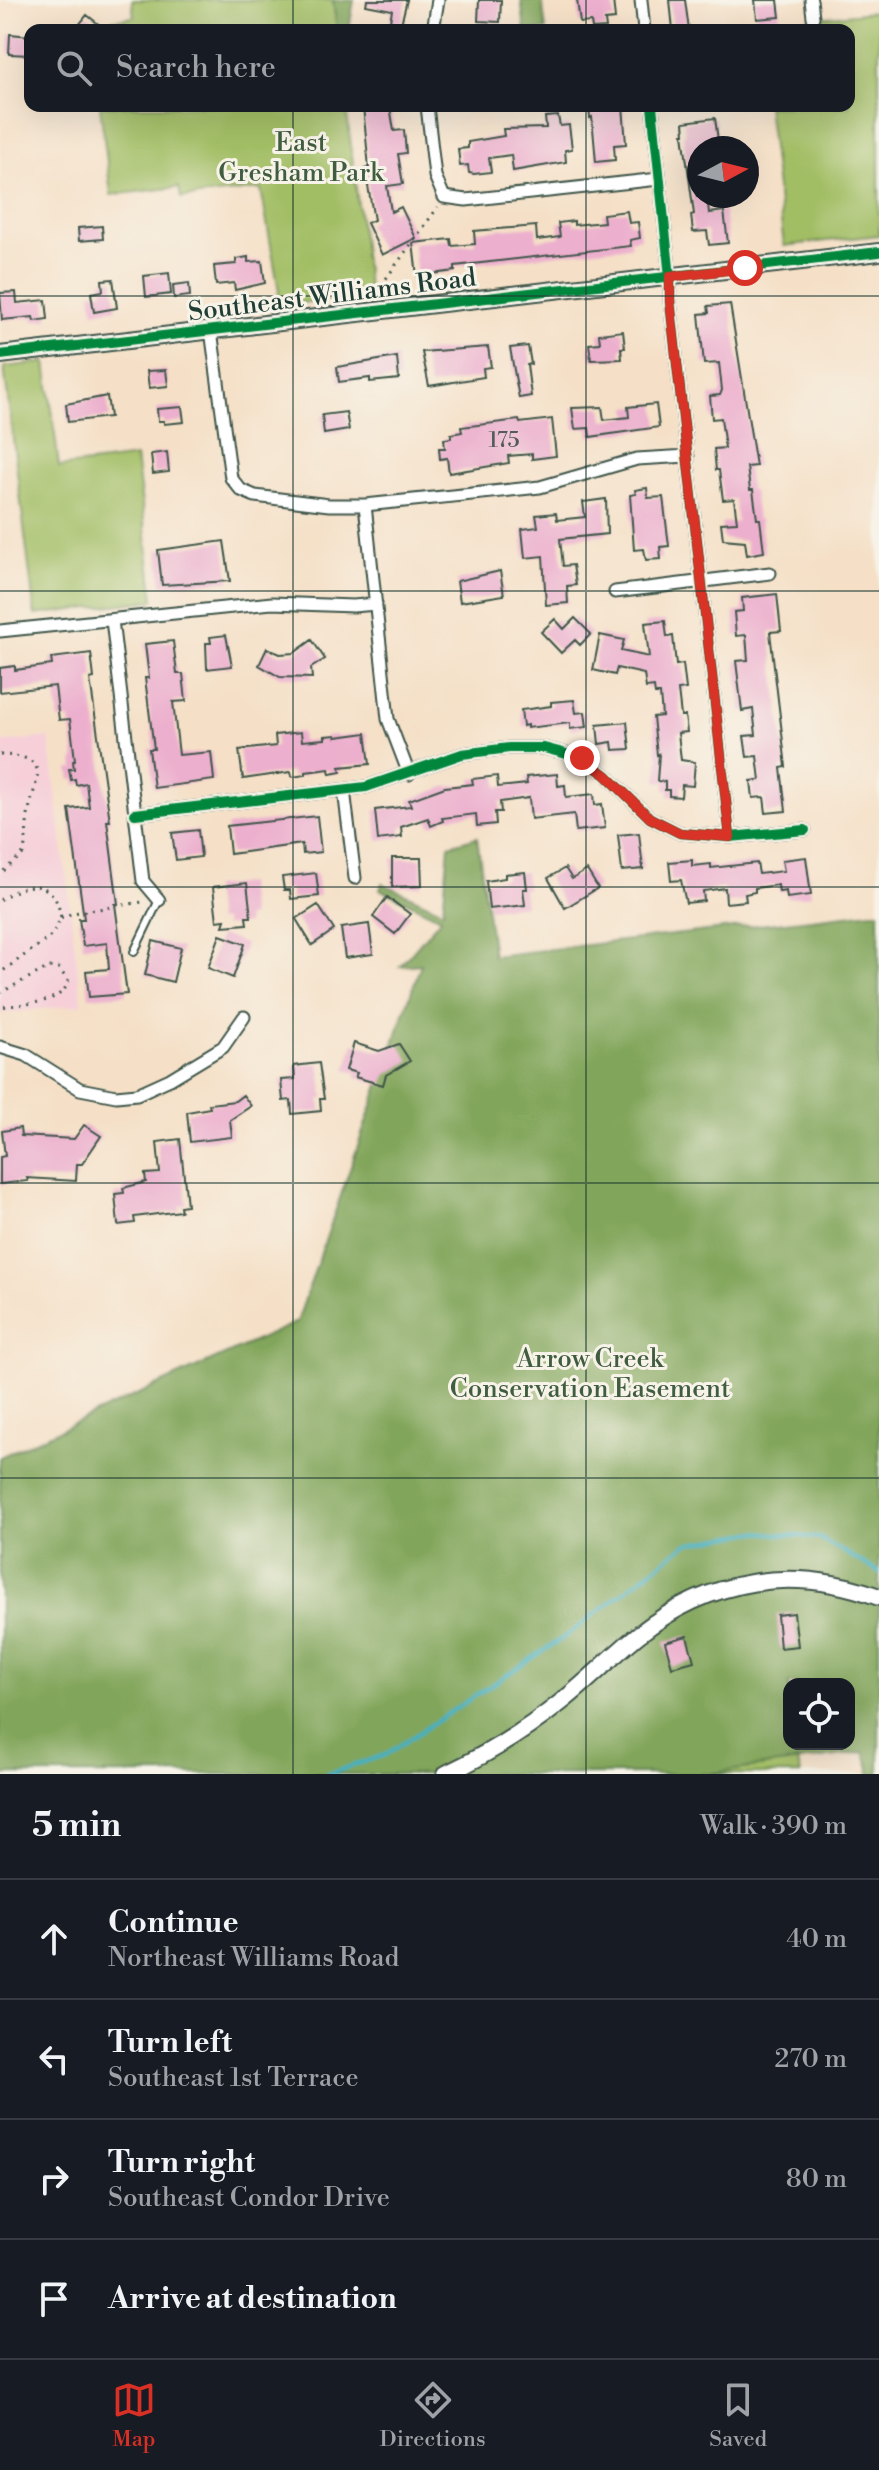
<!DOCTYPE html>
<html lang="en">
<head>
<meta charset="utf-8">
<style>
  body { margin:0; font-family:"Libre Bodoni",serif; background:#242831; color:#f1f3f6 }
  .controls { position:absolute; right:24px; bottom:24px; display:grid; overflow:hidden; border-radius:16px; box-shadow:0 8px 32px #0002 }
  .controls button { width:72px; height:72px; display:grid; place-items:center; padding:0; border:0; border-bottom:2px solid #363941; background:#171b24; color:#f1f3f6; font:40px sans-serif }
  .compass { position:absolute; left:687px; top:136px; width:72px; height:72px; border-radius:50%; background:#171b24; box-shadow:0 8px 32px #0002; rotate:83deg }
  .stop { position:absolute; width:24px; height:24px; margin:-18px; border:6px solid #d93025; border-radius:50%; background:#fff }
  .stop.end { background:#d93025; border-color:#fff; box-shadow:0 2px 8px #0008 }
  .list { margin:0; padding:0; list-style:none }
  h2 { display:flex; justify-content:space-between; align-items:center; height:104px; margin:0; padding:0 32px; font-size:34px }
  h2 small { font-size:26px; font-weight:400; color:#9ea1a6 }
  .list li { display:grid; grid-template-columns:52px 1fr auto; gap:24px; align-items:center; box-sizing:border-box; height:120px; padding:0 32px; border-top:2px solid #363941 }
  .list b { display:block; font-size:30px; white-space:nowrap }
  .list p { margin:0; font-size:26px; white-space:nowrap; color:#9ea1a6 }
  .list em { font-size:26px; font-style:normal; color:#9ea1a6 }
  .icon { flex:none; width:44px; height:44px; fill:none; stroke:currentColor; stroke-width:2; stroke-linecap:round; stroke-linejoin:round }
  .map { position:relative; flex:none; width:879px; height:1774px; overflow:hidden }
  .search { position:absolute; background:#171b24; box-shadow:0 8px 32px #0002; left:24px; right:24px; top:24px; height:88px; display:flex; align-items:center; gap:20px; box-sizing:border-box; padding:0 28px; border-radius:16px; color:#9ea1a6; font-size:30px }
  .sheet { height:584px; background:#171b24 }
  nav { display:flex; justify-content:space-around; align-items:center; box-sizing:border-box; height:112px; border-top:2px solid #363941; background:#171b24; font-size:22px; color:#9ea1a6 }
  nav a { display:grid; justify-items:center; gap:4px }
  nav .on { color:#d93025 }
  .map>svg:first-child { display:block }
  .built { fill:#f6cfd9 }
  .green { fill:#a2be65; stroke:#607e4c; stroke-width:2 }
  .forest { fill:#81a55a; stroke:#507147; stroke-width:2; fill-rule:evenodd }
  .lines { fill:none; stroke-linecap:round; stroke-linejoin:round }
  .stream { stroke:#43b0c1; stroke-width:4 }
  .building { fill:#ecafcd }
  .lane-casing { stroke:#3f554a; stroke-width:10 }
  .street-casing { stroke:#3f554a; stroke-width:15 }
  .secondary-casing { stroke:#3f554a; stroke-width:20 }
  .path { stroke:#3f554a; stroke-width:3; stroke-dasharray:2 6; stroke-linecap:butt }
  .lane { stroke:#fff; stroke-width:6 }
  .street { stroke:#fff; stroke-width:11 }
  .secondary { stroke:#fff; stroke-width:16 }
  .cycleway-casing { stroke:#f7f3e8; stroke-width:15 }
  .cycleway { stroke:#00873e; stroke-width:10 }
  .route { stroke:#d93025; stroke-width:10 }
  .grid { fill:none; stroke:#1f3d34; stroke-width:2; stroke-opacity:0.55 }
  .labels { text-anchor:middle; stroke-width:6; stroke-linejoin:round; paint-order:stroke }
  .number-label { font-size:22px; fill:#525a5a }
  .park-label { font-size:26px; fill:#405d40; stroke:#f7f3e8 }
  .street-label { font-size:26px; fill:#1f3d34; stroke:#f7f3e8 }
</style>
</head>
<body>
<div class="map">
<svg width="879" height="1774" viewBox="0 0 879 1774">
  <rect width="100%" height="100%" fill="#f7f3e8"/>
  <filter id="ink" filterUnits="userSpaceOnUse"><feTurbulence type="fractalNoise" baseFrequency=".0125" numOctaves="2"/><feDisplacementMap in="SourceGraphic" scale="16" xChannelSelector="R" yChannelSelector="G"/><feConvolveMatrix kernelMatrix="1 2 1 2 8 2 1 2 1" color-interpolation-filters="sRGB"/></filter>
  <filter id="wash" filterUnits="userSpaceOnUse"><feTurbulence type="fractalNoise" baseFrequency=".006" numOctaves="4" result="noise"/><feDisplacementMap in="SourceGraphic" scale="32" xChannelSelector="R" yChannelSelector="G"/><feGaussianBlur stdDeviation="1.8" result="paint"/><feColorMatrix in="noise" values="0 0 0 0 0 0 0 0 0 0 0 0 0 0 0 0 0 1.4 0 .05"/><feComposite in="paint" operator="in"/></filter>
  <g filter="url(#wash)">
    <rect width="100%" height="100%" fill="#f5e0c7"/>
    <path class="built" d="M49 737 82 1004 0 1014V743Z"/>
    <path class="green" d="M132 0H333L337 30H108L112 20 134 17Z
      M879 11V235L784 246 767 106H849V30H759L758 25Z
      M100 106H346L369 295 265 307 276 301 279 291 261 189 181 198 179 187 111 195Z
      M46 362 59 467 136 457 154 600 35 615 4 367Z
      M796 1756 801 1774H681Z"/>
    <path class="forest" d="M333 0H354L349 30H337Z
      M521 0H542L546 30H525Z
      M477 837 493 956 879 911V1774H869L870 1768 864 1752 708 1774H0V1457L297 1322 421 964 400 966 441 918 380 889 382 883 443 911 449 845ZM789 1684H849V1744H789Z"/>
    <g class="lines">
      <path class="stream" d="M328 1774 385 1755 569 1634 686 1544 756 1532 819 1538 879 1572"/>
    </g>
    <g id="blocks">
      <path class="building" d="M367 0H407L401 24 390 21 392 10 366 5Z
        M479 0H501L500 22 478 21Z
        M577 0H613L615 19 605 20 606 28 592 29 591 22 580 23Z
        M670 0H685L689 30H673Z
        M755 0H778L780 17 757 19Z
        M87 15 106 30H75Z
        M10 34 30 36V55L9 54Z
        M363 106H390L394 131 404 130 406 153 398 154 403 184 387 186 391 212 401 207 416 238 382 255 367 223 374 220 365 169 369 168Z
        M589 106H623L626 144 614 145 615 160 596 162 592 117 590 118Z
        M558 116 560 126 569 125 572 149 565 150 566 162 513 171 511 155 489 158 491 172 474 174 469 173 468 165 460 166 458 149 468 148V142L504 136 503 129 546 128 545 117Z
        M715 118 719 148H699L697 196H707L709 213 724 211 728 243 709 245 707 231 693 232 691 215 694 214 683 134H685L684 122Z
        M627 211 629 223 638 222 640 238 630 240 631 246 455 266V271L417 276 413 243 451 239 452 246 475 244 474 231 536 226 537 240 560 237 558 223 574 221V225L604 222 603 214Z
        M102 226 103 239 79 241 78 228Z
        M248 257V262L262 261 265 283 235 290 234 283 216 285 214 266 236 264V259Z
        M169 273 171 294 146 297 144 276Z
        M113 279 117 308 94 312 91 293 103 291 102 280Z
        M189 283 190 296 174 298 173 285Z
        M16 292 17 303 46 300 48 319 34 321 33 317 2 320 0 293Z
        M730 304 756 466 747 467 750 490H753L757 519H760L764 552 747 555 745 541 723 539 721 523 737 522 734 499 723 500 719 470H716L714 449 725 448 721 418 712 419 710 396 720 395 722 390 719 363 704 364 699 314 709 313 708 306Z
        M623 331 625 348H621L622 359 591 360 589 344 600 343 599 334Z
        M528 346 531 364 527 365 531 396 519 398 510 348Z
        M488 347 491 367 483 368 484 377 429 386 422 352Z
        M397 357 399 379 370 382V378L339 382 337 367Z
        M166 370 168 386 149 388 147 371Z
        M107 396 110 417 68 422 66 404Z
        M656 404 659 427 590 437 589 428 575 429 572 408 602 407 604 420 629 417 628 407Z
        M182 407 184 422 164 424V421H158L157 409Z
        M346 412 349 430 324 434 322 415Z
        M552 419 556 456 532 459V454L508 456 509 463 449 473 447 458 440 459 439 448H445L444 439 451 438V434L462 432 461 427 519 420 520 423Z
        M167 452 169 472 153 474 151 454Z
        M647 488 648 498 663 497 669 546 660 547 661 559 646 560 644 549 634 550 630 495 636 494 635 490Z
        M606 499 607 534 560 539 563 566 573 565 576 585 567 586 568 603 546 605 543 556 525 558 522 529 538 527 536 515 556 513 557 520 585 517 583 502Z
        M224 541 230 581 162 585 158 550Z
        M500 571 504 595 460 602 457 581Z
        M777 594 781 631 770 632 786 767 781 768 786 811 766 813 764 797 753 798 751 781 760 780 757 756 747 757 744 736 756 735 753 709 742 711 736 661 748 660 746 635 736 636 734 612 743 611 742 598Z
        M575 618 591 634 580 645 575 640 561 653 541 632 555 619 564 629Z
        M665 621 667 637 673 636 676 665 683 664 686 689 678 690 681 716H685L687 732 678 733 681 760 695 762 693 786 682 785 681 797 669 796V790H665V782L657 781 659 754 657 755 653 717 662 716 660 694H655L654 687 646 688 644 674 617 668 615 675 593 670 600 635 624 640 621 651 649 657 645 623Z
        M226 635 232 666 207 669 206 643H211L210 637Z
        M312 640 325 659 311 668 312 678 280 677 259 665 267 648 280 654 294 653Z
        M173 641 177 674H183L186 701 173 702 179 755 211 752 214 780 154 788 149 749H154L145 678H149L145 644Z
        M91 653 94 678 90 679 110 821H107L118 904H115L127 994 89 997 86 971 109 969 107 943 83 946 79 919H84L69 809 89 807 86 783 76 785 75 779 71 780 69 769H74L73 761 75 760 70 719 59 720 55 686 0 692V668L15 666V670L52 665 51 658Z
        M574 700 576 713 585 712 587 727 570 729V723L527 728V725L523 726 521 710 551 706V702Z
        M627 722 630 749 613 750 612 742 599 744 597 725Z
        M301 732 302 741 325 739V736L336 735V737L366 733 370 764 340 767 341 772 330 774 329 769 306 772V775L292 777 291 772 243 779 239 750 276 746 275 735Z
        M557 774 558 786 565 785 566 797 594 794 595 805 602 804 605 828 576 831 574 814 531 819 529 798 500 802 501 812H495L496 824 477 826 476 814 442 818 443 821 431 826 428 818 401 827 402 837 378 840 375 810 411 806 409 800 445 787 473 784 472 779 497 776 498 787 527 784 526 777Z
        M317 816 321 852 303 854 302 844 230 854 227 826Z
        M198 830 201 857 176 860 172 833Z
        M639 833 643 869 622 871 618 835Z
        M806 857 811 895 787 898 786 891 779 892 778 885 755 888V892L745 894 746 901 726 903 725 888 703 891 704 901 686 903 681 880 671 881 669 862 692 860V866L711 864V868L757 863 759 874 784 871 782 860Z
        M392 858H421L422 886 392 887Z
        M565 868 572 879 587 870 598 888 565 908 548 878Z
        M525 872 527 889H523L525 905 489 909 486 881 505 878V874Z
        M316 873 319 896 291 899 290 890H284L282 877Z
        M247 883 251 917H246L247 924 223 926 225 920 217 921 213 887Z
        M387 897 410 914 395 934 373 917Z
        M318 905 334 930 312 945 296 919Z
        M369 924 373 954 345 958 341 928Z
        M220 935 245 944 233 978 208 968Z
        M153 941 181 948 173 982 145 975Z
        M354 1043 379 1051 399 1044 410 1061 386 1075 383 1085 355 1077 357 1073 346 1070Z
        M319 1063 324 1099H320L321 1111 292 1114 291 1100 283 1101 281 1080 295 1079 294 1066Z
        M243 1095 251 1106 230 1120 232 1137 190 1142 187 1112 210 1108 209 1104 235 1101Z
        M84 1125 101 1136 82 1164H77L76 1181 27 1178 28 1181 0 1184V1157L5 1156 2 1131 20 1128 21 1136 74 1139Z
        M180 1139 187 1205 180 1206 181 1211 142 1216 134 1217 135 1223 118 1225 115 1194 124 1193 123 1188 146 1182 145 1174 160 1173 157 1142Z
        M794 1613 798 1646 780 1648 777 1615Z
        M687 1636 694 1661 672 1667 665 1642Z"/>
    </g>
  </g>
  <g filter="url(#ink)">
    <use href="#blocks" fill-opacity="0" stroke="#3f554a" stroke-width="2"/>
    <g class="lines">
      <g class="lane-casing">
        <path id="lane" d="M134 952 159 900"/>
      </g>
      <g class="street-casing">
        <path id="street" d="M641 0 644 30
          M811 0 813 17
          M433 30 438 0
          M427 106 435 176 444 197 466 200 659 179
          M652 106 670 277V301L730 837
          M211 330 231 478 241 490 255 496 329 505H365L540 487 637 459 688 456
          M365 505 388 719 409 774
          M615 592 770 573
          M112 620 143 881 159 900
          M0 631 272 603 353 606 376 604
          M344 790 355 878
          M135 814 366 787 462 754 509 748H544L582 758 606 775 650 818 680 833 730 837 805 830
          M0 1047 26 1055 80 1089 116 1096 137 1094 170 1079 223 1047 244 1017"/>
      </g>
      <g class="secondary-casing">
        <path id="secondary" d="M0 355 879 252
          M446 1774C486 1755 525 1731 560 1703 587 1682 611 1657 638 1635 710 1578 793 1565 879 1597"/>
      </g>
      <path class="path" d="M372 298 438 207
        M0 755C57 756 33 781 28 816 26 829 27 841 23 854L0 874
        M0 900C27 881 55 877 61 918L51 936 0 973
        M61 918 73 913 143 902
        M0 993 49 967 58 968 68 980C65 1005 19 1004 0 1007"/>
      <use href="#lane" class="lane"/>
      <use href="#street" class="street"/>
      <use href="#secondary" class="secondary"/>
      <g class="cycleway-casing">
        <path id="cycleway" d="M652 106 670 277V301L730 837
          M0 355 879 252
          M135 814 366 787 462 754 509 748H544L582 758 606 775 650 818 680 833 730 837 805 830"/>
      </g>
      <use href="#cycleway" class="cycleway"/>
    </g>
  </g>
  <g class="lines" filter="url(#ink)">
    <path class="route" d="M582 758 606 775 650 818 680 833 730 837 670 301V277L745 268"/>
  </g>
  <path class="grid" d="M293 0V30M586 0V30M293 106V1774M586 106V1774M0 296H879M0 591H879M0 887H879M0 1183H879M0 1478H879"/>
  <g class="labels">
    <g class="number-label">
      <text x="504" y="447">175</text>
    </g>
    <g class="park-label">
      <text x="301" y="151">East<tspan x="301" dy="30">Gresham Park</tspan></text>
      <text x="590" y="1367">Arrow Creek<tspan x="590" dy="30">Conservation Easement</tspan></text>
    </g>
    <g class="street-label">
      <text transform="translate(332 294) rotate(-7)" y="9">Southeast Williams Road</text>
    </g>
  </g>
</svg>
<div class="controls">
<button><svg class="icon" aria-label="locate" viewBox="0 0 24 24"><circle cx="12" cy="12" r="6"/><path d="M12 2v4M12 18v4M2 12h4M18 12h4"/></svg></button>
</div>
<svg class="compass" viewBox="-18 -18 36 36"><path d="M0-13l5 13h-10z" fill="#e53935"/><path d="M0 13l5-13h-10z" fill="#9ea1a6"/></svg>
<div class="stop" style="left:745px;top:268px"></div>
<div class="stop end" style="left:582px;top:758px"></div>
<div class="search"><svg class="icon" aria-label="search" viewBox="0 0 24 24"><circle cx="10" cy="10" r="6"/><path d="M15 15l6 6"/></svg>Search here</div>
</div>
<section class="sheet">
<h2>5 min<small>Walk · 390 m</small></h2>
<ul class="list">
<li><svg class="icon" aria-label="ahead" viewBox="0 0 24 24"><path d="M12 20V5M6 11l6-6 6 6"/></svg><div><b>Continue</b><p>Northeast Williams Road</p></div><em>40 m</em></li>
<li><svg class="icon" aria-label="left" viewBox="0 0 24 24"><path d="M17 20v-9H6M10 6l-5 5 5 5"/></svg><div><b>Turn left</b><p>Southeast 1st Terrace</p></div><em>270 m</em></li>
<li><svg class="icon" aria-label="right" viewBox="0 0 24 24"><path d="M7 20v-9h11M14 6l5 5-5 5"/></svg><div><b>Turn right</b><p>Southeast Condor Drive</p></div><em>80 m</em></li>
<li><svg class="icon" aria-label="arrive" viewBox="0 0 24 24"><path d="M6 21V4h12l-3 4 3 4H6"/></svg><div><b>Arrive at destination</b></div></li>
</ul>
</section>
<nav>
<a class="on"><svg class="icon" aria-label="map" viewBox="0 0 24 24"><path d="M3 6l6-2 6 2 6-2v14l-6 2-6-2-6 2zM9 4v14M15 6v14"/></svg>Map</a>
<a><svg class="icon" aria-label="directions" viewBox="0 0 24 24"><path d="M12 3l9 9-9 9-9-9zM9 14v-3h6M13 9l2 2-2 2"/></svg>Directions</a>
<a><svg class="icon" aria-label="saved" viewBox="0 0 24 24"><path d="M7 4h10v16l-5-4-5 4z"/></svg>Saved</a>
</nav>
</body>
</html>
